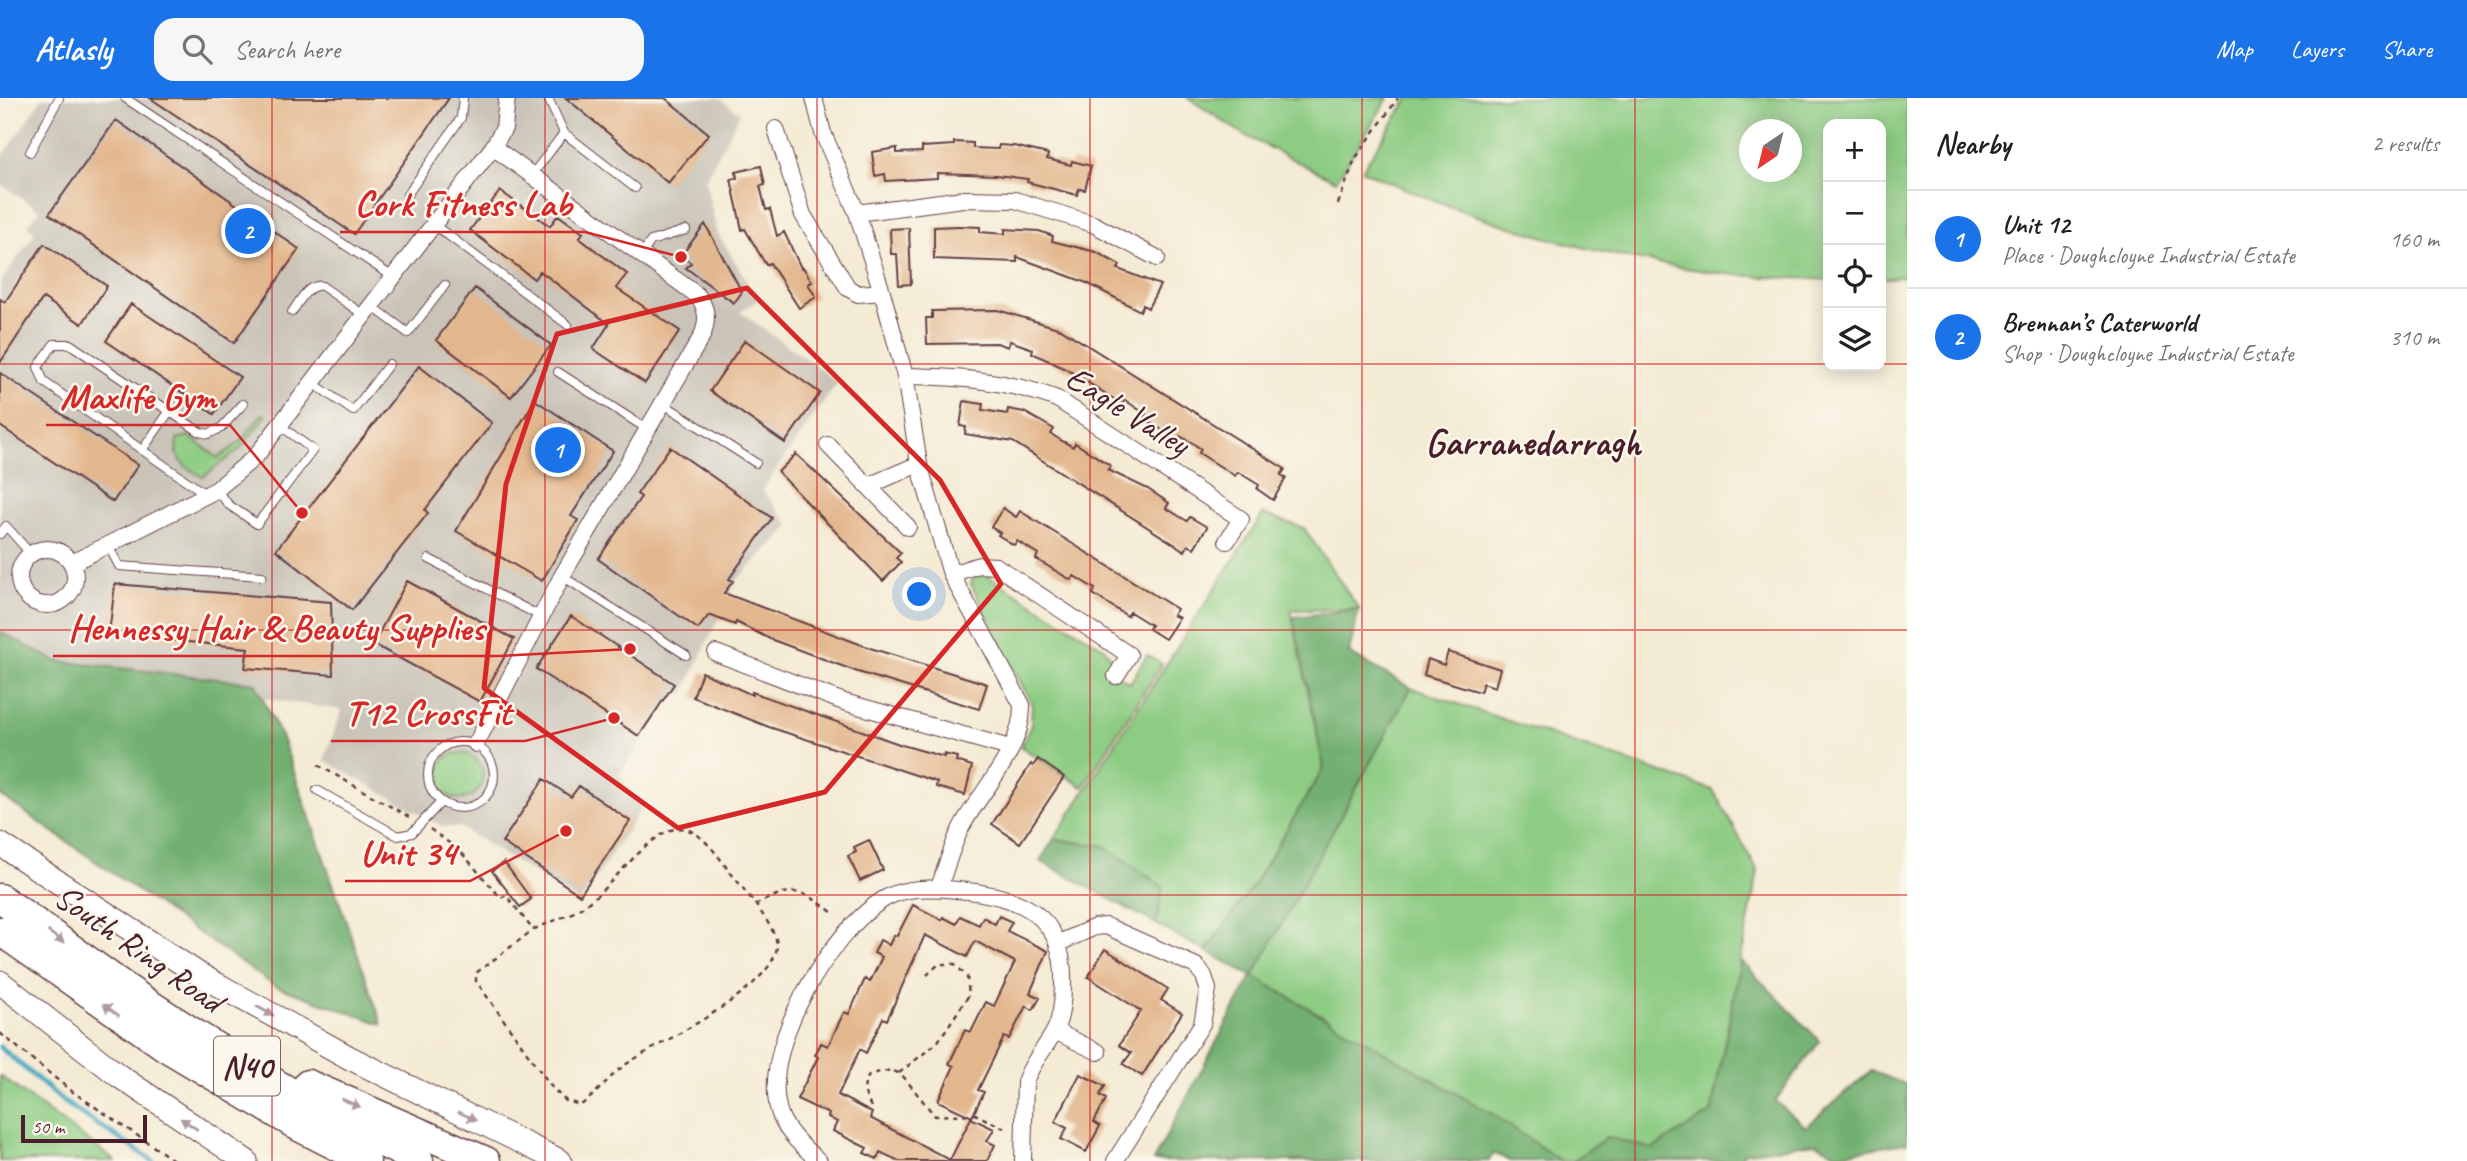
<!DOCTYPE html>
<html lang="en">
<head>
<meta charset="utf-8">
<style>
  body { margin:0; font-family:Caveat,sans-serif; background:#f6f6f6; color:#202124 }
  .controls { position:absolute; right:21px; top:21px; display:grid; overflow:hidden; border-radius:14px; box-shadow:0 4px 18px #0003 }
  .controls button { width:63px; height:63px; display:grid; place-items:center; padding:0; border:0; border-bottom:2px solid #e0e0e0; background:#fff; color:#202124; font:35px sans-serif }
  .compass { position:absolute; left:1739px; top:21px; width:63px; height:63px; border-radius:50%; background:#fff; box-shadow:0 4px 18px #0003; rotate:215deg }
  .scale { position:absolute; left:21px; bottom:18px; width:126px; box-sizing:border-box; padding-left:7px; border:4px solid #4a1f2b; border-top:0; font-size:19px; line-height:24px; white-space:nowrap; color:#4a1f2b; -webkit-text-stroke:5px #fbf7ec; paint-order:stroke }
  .you { position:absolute; left:920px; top:497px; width:24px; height:24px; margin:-18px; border:5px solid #fff; border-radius:50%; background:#1a73e8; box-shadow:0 0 0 10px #1a73e833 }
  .badge { display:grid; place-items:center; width:46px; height:46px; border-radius:50%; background:#1a73e8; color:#fff; font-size:23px; font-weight:700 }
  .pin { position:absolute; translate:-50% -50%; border:4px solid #fff; box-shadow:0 2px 7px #0006 }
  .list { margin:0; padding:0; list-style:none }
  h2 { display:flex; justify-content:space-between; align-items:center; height:91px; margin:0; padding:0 28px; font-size:30px }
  h2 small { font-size:23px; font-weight:400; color:#757577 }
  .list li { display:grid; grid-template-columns:46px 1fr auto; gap:21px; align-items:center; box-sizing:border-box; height:98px; padding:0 28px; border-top:2px solid #e0e0e0 }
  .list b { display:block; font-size:26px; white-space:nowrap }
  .list p { margin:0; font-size:23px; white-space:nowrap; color:#757577 }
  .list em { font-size:23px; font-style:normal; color:#757577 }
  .icon { flex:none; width:38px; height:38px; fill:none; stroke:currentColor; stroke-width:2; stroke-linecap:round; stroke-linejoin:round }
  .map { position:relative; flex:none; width:1907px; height:1063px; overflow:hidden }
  header { display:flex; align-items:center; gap:42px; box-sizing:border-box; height:98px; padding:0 35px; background:#1a73e8; color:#fff }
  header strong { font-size:33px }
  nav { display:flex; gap:38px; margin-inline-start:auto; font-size:24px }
  .search { width:490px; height:63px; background:#f6f6f6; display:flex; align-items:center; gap:18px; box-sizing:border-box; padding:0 24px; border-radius:21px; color:#757577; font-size:26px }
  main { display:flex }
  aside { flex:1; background:#fff }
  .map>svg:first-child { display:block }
  .industrial { fill:#c9c3b8 }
  .green { fill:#8dcc83; stroke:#6c7657; stroke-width:2; fill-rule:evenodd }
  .forest { fill:#72b071; stroke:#5e684e; stroke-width:2 }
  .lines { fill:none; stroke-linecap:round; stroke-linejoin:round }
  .stream { stroke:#43a8c3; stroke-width:5 }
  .building { fill:#e3b78e }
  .service-casing { stroke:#643e44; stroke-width:10 }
  .minor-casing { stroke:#643e44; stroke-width:18 }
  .secondary-casing { stroke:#643e44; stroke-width:25 }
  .trunk-casing { stroke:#643e44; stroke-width:31 }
  .path { stroke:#643e44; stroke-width:2.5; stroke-dasharray:5 5; stroke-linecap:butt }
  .service { stroke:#fff; stroke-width:8 }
  .minor { stroke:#fff; stroke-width:16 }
  .secondary { stroke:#fff; stroke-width:23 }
  .trunk { stroke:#fff; stroke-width:28 }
  .oneway { fill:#ae9aa0 }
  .marked { fill:none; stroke:#d62828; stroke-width:5; stroke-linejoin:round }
  .grid { fill:none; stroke:#d62828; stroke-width:2; stroke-opacity:0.55 }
  .labels { text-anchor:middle; stroke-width:5; stroke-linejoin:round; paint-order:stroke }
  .shield { fill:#fbf7ec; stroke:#7f6065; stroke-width:2 }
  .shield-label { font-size:33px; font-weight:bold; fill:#4a1f2b }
  .street-label { font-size:35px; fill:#4a1f2b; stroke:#fbf7ec }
  .quarter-label { font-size:38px; font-weight:bold; fill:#4a1f2b; stroke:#fbf7ec }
  .leader { fill:none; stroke:#d62828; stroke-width:2.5 }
  .callout-dot { fill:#d62828; stroke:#fbf7ec; stroke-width:2.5 }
  .callout-label { font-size:37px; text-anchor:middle; font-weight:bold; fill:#d62828; stroke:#fbf7ec; stroke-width:5; stroke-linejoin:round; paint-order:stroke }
</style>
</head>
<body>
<header>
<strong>Atlasly</strong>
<div class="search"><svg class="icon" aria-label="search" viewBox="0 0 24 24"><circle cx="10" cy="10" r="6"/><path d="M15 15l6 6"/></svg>Search here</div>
<nav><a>Map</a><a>Layers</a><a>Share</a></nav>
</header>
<main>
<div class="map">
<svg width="1907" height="1063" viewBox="0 0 1907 1063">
  <rect width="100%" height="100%" fill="#fbf7ec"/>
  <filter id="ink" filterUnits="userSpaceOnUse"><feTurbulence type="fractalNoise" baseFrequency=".0143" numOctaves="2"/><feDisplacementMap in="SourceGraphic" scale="14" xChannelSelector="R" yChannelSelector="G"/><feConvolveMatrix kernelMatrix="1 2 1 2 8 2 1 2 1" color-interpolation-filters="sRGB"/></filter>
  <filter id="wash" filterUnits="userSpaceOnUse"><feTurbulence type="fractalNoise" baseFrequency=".00686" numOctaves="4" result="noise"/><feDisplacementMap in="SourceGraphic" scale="28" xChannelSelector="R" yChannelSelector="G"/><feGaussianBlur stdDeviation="1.57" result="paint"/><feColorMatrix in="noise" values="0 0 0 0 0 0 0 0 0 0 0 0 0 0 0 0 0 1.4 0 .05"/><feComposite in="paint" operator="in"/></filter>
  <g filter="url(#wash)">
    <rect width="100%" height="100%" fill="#f4ebd4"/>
    <path class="industrial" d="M42 0H719L740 15 705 82 717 134 758 202 740 214 838 284 762 392 790 428 736 483 683 596 676 592 619 677 642 710 580 804 460 729H444L324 662 342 612 262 600 255 585 55 563 0 534V185L35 135 28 127 40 112 0 86V63Z"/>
    <path class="green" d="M1188 0H1388L1336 83 1246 38Z
      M1409 0H1907V178L1881 181V26H1828V182C1789 179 1749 180 1711 174 1590 157 1472 122 1362 72ZM1750 32H1792V74H1750Z
      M262 316 266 318 240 351 203 379 185 368 176 355 177 341 189 338 218 360 240 344Z
      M1263 416 1304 430 1359 511 1291 512 1324 670 1252 789 1206 853 1156 826 1163 789 1104 748 1054 741Z
      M979 476 988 478 1104 550 1112 561 1109 572 1130 585 1147 557 1162 566 1083 689 1021 649 1031 627 1032 607 971 486 974 478Z
      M1411 590 1713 692 1758 773 1711 1015 1652 1051 1607 1039 1573 1063H1561L1492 1016 1253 878Z
      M437 678a23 23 0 1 1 46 0a23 23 0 1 1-46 0Z
      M0 978 4 981 115 1063H0Z"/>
    <path class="forest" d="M1359 511 1349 555 1411 590 1253 878 1492 1016 1561 1063H1510L1493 1055 1489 1063H1153L1252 878 1206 853 1252 789 1324 670 1293 519Z
      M0 534 55 563 255 585 283 643 382 926 275 888 0 697Z
      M1054 741 1104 748 1163 789 1156 826 1040 763Z
      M1741 863 1820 943 1775 1003 1806 1029 1871 973 1907 987V1045L1837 1056 1816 1045 1743 1055 1741 1063H1573L1607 1039 1652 1051 1711 1015Z"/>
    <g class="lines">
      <path class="stream" d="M0 949 64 1004 153 1063"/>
    </g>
    <g id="blocks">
      <path class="building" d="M150 0H449L354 136Z
        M566 0H665L709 36 668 85Z
        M116 22 299 151 234 245 49 116Z
        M954 44 973 45V50L998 51 999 47 1014 48 1048 56 1047 61 1071 67 1072 63 1091 68 1085 92 1079 91 1077 97 1027 84 1028 81 997 77 937 75V80L886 83 885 76 875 78 872 54 897 50V55L922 54V49L954 47Z
        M761 68 765 87 760 88 766 112 770 111 777 138 784 134 801 170 803 169 812 184 808 186 816 199 799 210 770 165 766 167 745 131 742 132 731 81 737 80 736 74Z
        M500 93 550 128 558 117 583 135 579 140 627 176 616 190 680 233 645 285 593 251 609 226 540 173 534 181 470 132Z
        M705 126 742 194 734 205 686 170 691 165 681 158Z
        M958 128 980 129V134L1005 136V131L1039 133 1053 138 1052 143 1096 154 1120 167 1118 171 1160 187 1148 210 1143 207 1140 213 1087 185 1017 159V164L934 161V129Z
        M909 130 911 186 899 187 897 156H891L890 131Z
        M44 146 107 188 82 226 43 200 0 265V201L5 204Z
        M475 190 551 247 511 299 436 242Z
        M131 206 240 279 214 316 106 243Z
        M998 212 1061 231 1285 371 1281 377 1286 380 1273 402 1257 391 1259 387 1238 374 1235 378 1199 355 1201 351 1191 344 1180 338 1178 342 1143 320 1146 316 1135 309 1125 302 1122 306 1068 272 1032 255 1033 251 1010 243 1008 249 997 245 927 246 926 220H932V213Z
        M745 242 820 295 785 345 710 293Z
        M419 268 492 325 425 412 428 415 352 512 276 452Z
        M0 275 138 367 113 404 0 328Z
        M535 302 613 353 571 418 578 422 542 483 456 433Z
        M964 303 983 306 982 312 995 314 1007 316 1008 311 1024 314 1054 331 1051 336 1062 343 1073 349 1075 345 1111 368 1108 372 1148 391 1169 405 1166 410 1187 423 1190 419 1207 429 1194 450 1188 447 1185 453 1013 344 965 336 966 329 960 328Z
        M670 349 772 420 729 481 733 483 724 495 870 550 987 586 979 611 858 574 770 541 736 524 735 527 709 517 698 531 598 461 641 399 637 396Z
        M796 356 901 455 896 460 901 464 883 483 778 374Z
        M1003 410 1016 419 1020 413 1177 511 1173 517 1179 520 1165 541 1149 531 1151 527 1130 514 1127 518 1093 496 1095 491 1074 478 1071 482 1036 461 1038 456 1017 443 1014 447 998 437 1000 435 991 429Z
        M407 483 514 541 480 604 373 546Z
        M115 486 331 504 333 577 245 570 248 550 109 536Z
        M571 518 674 586 639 638 536 571Z
        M1448 554 1500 571 1495 589 1483 585 1480 594 1424 577 1428 561 1444 567Z
        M702 574 752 597V594L902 647 944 659V656L957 659 956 663 972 668 965 697 936 689 937 684 769 629 693 599Z
        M1038 661 1064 679 1020 745 992 726 1031 666 1033 668Z
        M544 681 571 699 579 688 630 723 580 797 502 744Z
        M869 742 883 772 860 783 848 758 856 754 854 749Z
        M504 764 531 801 520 809 492 773Z
        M913 807 942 822 943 819 956 826 960 818 979 827 983 819 995 826 999 818 1012 824 1007 833 1048 853 1030 895 1040 900 1033 912 1026 908 1009 941 1004 939 978 992 984 994 972 1019 938 1003 954 968 949 966 965 932 971 934 986 904 994 908 1015 864 975 843 967 859 925 837 887 922 883 920 866 955 860 951 838 997 872 1015 870 1020 950 1062 971 1020 994 1031 987 1043 995 1047 987 1063H899L880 1054 877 1061 864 1055 867 1050 833 1033 837 1024 828 1019 829 1016 797 1001 818 959 815 957 821 945 828 948 844 914 849 916 865 881 870 884 882 859 874 855 880 842 889 847 894 837 897 838Z
        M1105 851 1168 891 1161 902 1182 915 1142 978 1123 966 1131 955 1119 947 1141 913 1088 879Z
        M1080 976 1105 988 1100 997 1106 1001 1094 1024 1100 1028 1086 1054 1061 1041 1067 1030 1055 1024Z"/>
    </g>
  </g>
  <g filter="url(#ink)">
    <use href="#blocks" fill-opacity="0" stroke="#643e44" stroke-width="2"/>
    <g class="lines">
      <g class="service-casing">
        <path id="service" d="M125 0 393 179
          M548 0 564 35
          M30 54 59 0
          M532 77 564 35 635 90
          M407 97 461 20 463 0
          M433 126 568 227
          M642 156 651 143 686 132
          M372 208 408 235 445 187
          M292 214C300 203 307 186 322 188L364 217
          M558 274 647 331
          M313 285 353 313 389 266
          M662 305 756 365
          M143 351 169 314
          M216 392 229 407 257 426 313 352 281 328
          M207 397 44 284 38 269 54 246H70L200 334 208 336 221 330 243 306
          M0 436 6 428 30 455
          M108 447 119 468 262 478
          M429 461 540 518
          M562 478 686 557
          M428 677a33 33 0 1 1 66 0a33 33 0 1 1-66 0Z
          M317 692 398 738 412 735 441 704"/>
      </g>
      <g class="minor-casing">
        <path id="minor" d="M814 0 823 35 857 115 882 194 905 278 919 366 951 476 1022 607C1023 652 982 691 962 728 952 748 946 769 939 790
          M776 31 803 117 848 190 858 196 882 194
          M857 115 963 101 1015 102 1093 126 1157 160
          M905 278C958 279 1007 282 1057 301L1241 421 1227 443
          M828 347 908 429
          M868 388 919 366
          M19 479a28 28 0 1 1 56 0a28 28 0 1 1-56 0Z
          M72 465 216 392 256 358 493 49 504 30 507 0
          M951 476 979 467 996 468 1129 557 1116 578
          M716 555 844 604 1010 650
          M476 646 562 478 702 238C708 223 708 211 697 197L493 49
          M1059 845 1095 829 1106 828 1196 868 1204 878 1208 891 1202 926 1115 1063
          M1055 933 1098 954
          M819 1063C805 1051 788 1036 781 1019 755 955 831 833 884 801 905 788 934 790 957 792 1019 797 1066 816 1063 887 1063 902 1061 921 1054 934 1045 951 1031 965 1025 984L1023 1063"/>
      </g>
      <g class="secondary-casing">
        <path id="secondary" d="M0 746 200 877 350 960 560 1063
          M0 884 119 978 246 1063"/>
      </g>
      <g class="trunk-casing">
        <path id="trunk" d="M0 800C47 831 92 867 139 899 229 959 321 1016 419 1063
          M0 833 167 950 299 1029 366 1063
          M308 986 486 1063"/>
      </g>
      <path class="path" d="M1338 106 1355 61 1398 0
        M318 667 409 719
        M430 731 460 753 501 800 506 797 533 832C549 824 570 818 585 807 611 789 644 740 674 731 695 725 716 755 727 770 738 785 779 831 777 849 772 892 662 943 628 965 610 977 598 995 581 1007L566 1003 553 991 476 883V875L533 832
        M755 807C792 788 800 789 833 815
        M0 935 70 992 175 1063
        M899 975 937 945 969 897 967 879 955 866H939L927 877
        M871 1009C864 995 861 989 870 976L892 972 902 977 935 1018 975 1016 1004 1030"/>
      <use href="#service" class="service"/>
      <use href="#minor" class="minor"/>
      <use href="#secondary" class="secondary"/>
      <use href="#trunk" class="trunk"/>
    </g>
    <defs><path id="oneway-solid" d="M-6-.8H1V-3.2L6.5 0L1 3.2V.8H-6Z" transform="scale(1.75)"/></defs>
    <g class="oneway">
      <use href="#oneway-solid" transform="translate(56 839) rotate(36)"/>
      <use href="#oneway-solid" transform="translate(111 912) rotate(-145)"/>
      <use href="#oneway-solid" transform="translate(265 913) rotate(29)"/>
      <use href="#oneway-solid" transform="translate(351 1005) rotate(23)"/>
      <use href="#oneway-solid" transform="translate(467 1018) rotate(26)"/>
      <use href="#oneway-solid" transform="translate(189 1026) rotate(-147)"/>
    </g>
  </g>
  <path class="marked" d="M747 190 940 382 1001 486 825 694 678 730 484 590 506 386 557 236Z"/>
  <path class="grid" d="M272 0V1063M545 0V1063M817 0V1063M1090 0V1063M1362 0V1063M1635 0V1063M0 266H1828M1881 266H1907M0 532H1907M0 797H1907"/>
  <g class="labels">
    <rect class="shield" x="214" y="938.5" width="66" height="59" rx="5"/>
    <g class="shield-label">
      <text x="247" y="980">N40</text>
    </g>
    <g class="street-label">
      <text transform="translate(1128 312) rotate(32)" y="12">Eagle Valley</text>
      <text transform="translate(139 850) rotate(35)" y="12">South Ring Road</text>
    </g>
    <g class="quarter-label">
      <text x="1533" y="357">Garranedarragh</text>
    </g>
  </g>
  <path class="leader" d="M681 159L585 134H340M302 415L230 327H46M630 551L499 558H53M614 620L525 643H331M566 733L470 783H345"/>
  <g class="callout-dot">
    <circle cx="681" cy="159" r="7"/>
    <circle cx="302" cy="415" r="7"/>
    <circle cx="630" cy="551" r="7"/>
    <circle cx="614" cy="620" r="7"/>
    <circle cx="566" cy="733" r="7"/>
  </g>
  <g class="callout-label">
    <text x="463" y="118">Cork Fitness Lab</text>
    <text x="138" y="311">Maxlife Gym</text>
    <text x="276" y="542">Hennessy Hair &amp; Beauty Supplies</text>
    <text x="428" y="627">T12 CrossFit</text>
    <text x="408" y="767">Unit 34</text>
  </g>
</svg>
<div class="controls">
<button>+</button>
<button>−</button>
<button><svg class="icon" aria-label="locate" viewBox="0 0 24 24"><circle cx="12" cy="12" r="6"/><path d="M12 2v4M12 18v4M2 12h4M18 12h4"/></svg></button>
<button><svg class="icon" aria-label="layers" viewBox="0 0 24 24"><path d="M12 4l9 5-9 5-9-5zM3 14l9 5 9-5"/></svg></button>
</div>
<svg class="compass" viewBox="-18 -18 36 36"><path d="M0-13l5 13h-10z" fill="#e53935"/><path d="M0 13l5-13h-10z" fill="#757577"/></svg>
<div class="scale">50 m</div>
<div class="you"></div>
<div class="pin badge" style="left:558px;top:352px">1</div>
<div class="pin badge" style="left:248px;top:133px">2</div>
</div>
<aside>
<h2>Nearby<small>2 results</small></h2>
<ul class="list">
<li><span class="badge">1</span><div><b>Unit 12</b><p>Place · Doughcloyne Industrial Estate</p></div><em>160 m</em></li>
<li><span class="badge">2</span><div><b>Brennan’s Caterworld</b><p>Shop · Doughcloyne Industrial Estate</p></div><em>310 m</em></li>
</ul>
</aside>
</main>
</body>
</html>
